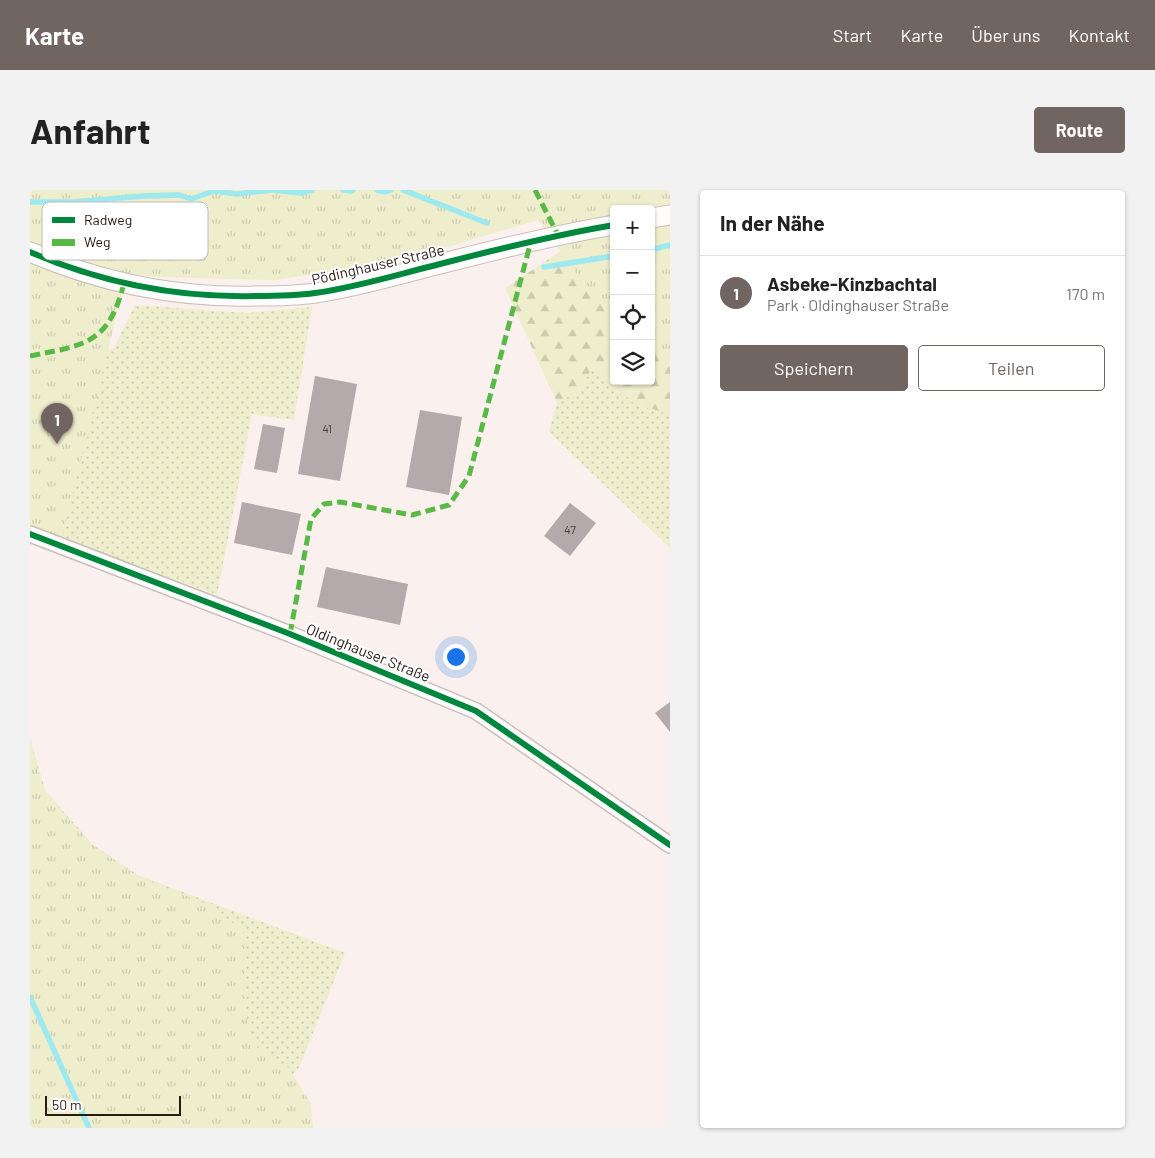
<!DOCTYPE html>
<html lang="de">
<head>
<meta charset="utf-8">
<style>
  body { margin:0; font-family:Barlow,sans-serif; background:#f2f2f2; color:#222 }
  .controls { position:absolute; right:15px; top:15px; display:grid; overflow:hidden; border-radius:5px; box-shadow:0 1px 4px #0004 }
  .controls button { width:45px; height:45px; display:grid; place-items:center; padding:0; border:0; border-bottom:1px solid #e0e0e0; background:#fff; color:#222; font:25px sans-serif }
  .scale { position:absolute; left:15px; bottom:12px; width:136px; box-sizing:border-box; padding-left:5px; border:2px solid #271a15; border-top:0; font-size:14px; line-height:18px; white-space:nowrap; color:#271a15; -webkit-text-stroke:4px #fff; paint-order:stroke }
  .you { position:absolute; left:425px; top:466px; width:18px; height:18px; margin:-12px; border:4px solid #fff; border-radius:50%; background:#1a73e8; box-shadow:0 0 0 8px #1a73e833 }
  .badge { display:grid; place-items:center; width:32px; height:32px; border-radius:50%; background:#716561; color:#fff; font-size:16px; font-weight:700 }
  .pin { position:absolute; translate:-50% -41px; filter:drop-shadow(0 1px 2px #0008) }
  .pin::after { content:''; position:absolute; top:26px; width:18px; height:15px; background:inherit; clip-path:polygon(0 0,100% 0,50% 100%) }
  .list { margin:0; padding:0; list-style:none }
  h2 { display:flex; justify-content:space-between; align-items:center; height:65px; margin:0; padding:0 20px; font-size:21px }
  h2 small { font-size:16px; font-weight:400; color:#767676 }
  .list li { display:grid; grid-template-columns:32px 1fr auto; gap:15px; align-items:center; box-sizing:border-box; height:75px; padding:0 20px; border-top:1px solid #e0e0e0 }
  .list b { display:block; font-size:19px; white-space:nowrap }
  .list p { margin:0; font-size:16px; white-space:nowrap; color:#767676 }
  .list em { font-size:16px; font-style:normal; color:#767676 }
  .actions { display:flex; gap:10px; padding:15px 20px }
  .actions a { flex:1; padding:11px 0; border:1px solid #716561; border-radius:5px; text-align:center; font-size:18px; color:#716561 }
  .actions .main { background:#716561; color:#fff }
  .icon { flex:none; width:28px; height:28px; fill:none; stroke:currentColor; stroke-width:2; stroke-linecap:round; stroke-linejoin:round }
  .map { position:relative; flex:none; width:640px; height:938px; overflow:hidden; border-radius:5px }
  header { display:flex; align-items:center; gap:30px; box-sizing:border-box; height:70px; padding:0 25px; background:#716561; color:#fff }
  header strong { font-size:24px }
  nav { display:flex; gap:28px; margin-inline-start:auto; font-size:18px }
  .intro { display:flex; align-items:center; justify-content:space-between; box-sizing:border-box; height:120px; padding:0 30px }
  h1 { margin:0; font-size:35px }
  .button { padding:12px 22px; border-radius:5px; background:#716561; color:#fff; font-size:18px; font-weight:700 }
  main { display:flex; gap:30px; padding:0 30px }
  aside { flex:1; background:#fff; border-radius:5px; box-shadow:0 1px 4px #0004 }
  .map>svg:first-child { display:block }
  .grass { fill:url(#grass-dots) }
  .forest { fill:url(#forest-firs) }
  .park { fill:url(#park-tufts) }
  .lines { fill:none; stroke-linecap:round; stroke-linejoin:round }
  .stream { stroke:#9ee9ef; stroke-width:5.5 }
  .building { fill:#b5aaab }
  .minor-casing { stroke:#c9beba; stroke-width:18 }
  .tertiary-casing { stroke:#c9beba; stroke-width:21 }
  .minor { stroke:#fefdfc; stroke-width:15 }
  .tertiary { stroke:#fefdfc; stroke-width:19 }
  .quiet { stroke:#58b947; stroke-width:5; stroke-dasharray:10 5; stroke-linecap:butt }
  .cycleway-casing { stroke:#fff; stroke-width:9 }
  .cycleway { stroke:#00873e; stroke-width:6 }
  .labels { text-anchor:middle; stroke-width:4; stroke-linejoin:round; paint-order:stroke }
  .number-label { font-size:12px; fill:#4a3e3a }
  .street-label { font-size:15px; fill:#271a15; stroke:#fff }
  .key { fill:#fff; stroke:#bebab9; stroke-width:1 }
  .key-label { font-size:14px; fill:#271a15 }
</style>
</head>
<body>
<header>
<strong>Karte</strong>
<nav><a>Start</a><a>Karte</a><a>Über uns</a><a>Kontakt</a></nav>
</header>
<div class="intro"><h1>Anfahrt</h1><a class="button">Route</a></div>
<main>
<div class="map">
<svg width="640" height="938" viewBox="0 0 640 938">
  <defs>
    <pattern id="grass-dots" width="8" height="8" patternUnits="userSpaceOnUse" patternTransform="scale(1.25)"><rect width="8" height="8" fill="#eeedcc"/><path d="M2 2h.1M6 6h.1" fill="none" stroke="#cccbae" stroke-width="1.8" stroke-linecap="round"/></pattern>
    <pattern id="forest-firs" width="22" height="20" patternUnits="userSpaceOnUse" patternTransform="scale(1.25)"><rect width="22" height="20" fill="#eeedcc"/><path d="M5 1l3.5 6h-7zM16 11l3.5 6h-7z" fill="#cccbae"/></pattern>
    <pattern id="park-tufts" width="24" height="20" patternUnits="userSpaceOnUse" patternTransform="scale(1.25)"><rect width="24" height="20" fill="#eeedcc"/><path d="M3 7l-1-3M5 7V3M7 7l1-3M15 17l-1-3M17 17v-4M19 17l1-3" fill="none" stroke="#cccbae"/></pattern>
  </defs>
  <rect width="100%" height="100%" fill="#faf1ee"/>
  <path class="grass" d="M105 115 217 123 282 117 264 230 222 224 187 405 0 336V180L84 158Z
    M562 177 605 214 640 224V358L519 242 527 213 550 200Z
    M0 548 15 600 62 654 108 685 315 763 269 878 262 885 0 938Z"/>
  <path class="forest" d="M549 49 584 114V191H621V141L640 155V224L605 214 562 177 550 200 527 213 475 98Z"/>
  <path class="park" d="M0 0H640V166L621 156V19H584V125L552 91 508 30 403 61 329 77 246 90 124 87 97 83 30 355 0 342Z
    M0 551 14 601 61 654 107 686 176 714 213 740 215 757V822L225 856 259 878 281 914 283 938H0Z"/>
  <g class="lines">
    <path class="stream" d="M243 0 271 3 282 0
      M313 0 321 1 323 0
      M347 0 355 2 361 0
      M373 0 457 33
      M0 12H43L113 6 149 5 161 9 184 1 207 4 242 0
      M621 60 640 55
      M514 77 584 66
      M0 807 59 938"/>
  </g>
  <path class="building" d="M285 186 327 194 310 291 268 284Z
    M390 220 432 227 419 305 376 297Z
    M233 234 255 238 247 283 224 279Z
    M212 312 271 324 262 365 204 353Z
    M540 313 566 333 540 366 514 346Z
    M296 377 378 394 370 435 287 417Z
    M640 512V542L625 523Z"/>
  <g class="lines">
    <g class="minor-casing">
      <path id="minor" d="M0 344 260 444 446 521 640 655"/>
    </g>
    <g class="tertiary-casing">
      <path id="tertiary" d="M621 28 640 25
        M0 62C72 93 146 108 225 106 245 106 265 106 285 103 328 97 369 84 410 74 468 59 525 45 584 35"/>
    </g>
    <use href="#minor" class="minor"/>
    <use href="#tertiary" class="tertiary"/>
    <path class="quiet" d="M505 0 528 45
      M0 166C55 155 79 154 94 93
      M260 444 281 329 294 314 310 312 382 325 419 315 439 286 501 51"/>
    <g class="cycleway-casing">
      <path id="cycleway" d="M0 62C72 93 146 108 225 106 245 106 265 106 285 103 328 97 369 84 410 74 468 59 525 45 584 35
        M0 344 260 444 446 521 640 655"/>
    </g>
    <use href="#cycleway" class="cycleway"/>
  </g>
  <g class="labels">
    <g class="number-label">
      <text x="297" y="243">41</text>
      <text x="540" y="344">47</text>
    </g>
    <g class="street-label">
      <text transform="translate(348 75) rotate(-13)" y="5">Pödinghauser Straße</text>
      <text transform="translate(338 463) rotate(22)" y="5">Oldinghauser Straße</text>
    </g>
  </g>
  <rect x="12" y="12" width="166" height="58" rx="8" class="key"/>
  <rect x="22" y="27" width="23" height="6" fill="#00873e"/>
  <rect x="22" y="49" width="23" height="7" fill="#58b947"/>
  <g class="key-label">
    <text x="54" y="35">Radweg</text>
    <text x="54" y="57">Weg</text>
  </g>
</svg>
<div class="controls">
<button>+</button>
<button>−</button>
<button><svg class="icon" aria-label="locate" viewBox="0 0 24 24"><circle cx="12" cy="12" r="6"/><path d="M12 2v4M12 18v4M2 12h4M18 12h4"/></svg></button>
<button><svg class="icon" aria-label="layers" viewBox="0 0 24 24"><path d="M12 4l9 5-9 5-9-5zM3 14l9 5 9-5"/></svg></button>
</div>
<div class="scale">50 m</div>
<div class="you"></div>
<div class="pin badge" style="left:27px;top:254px">1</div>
</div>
<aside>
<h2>In der Nähe<small></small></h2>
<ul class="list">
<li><span class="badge">1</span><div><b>Asbeke-Kinzbachtal</b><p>Park · Oldinghauser Straße</p></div><em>170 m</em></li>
</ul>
<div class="actions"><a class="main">Speichern</a><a>Teilen</a></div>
</aside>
</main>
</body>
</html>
